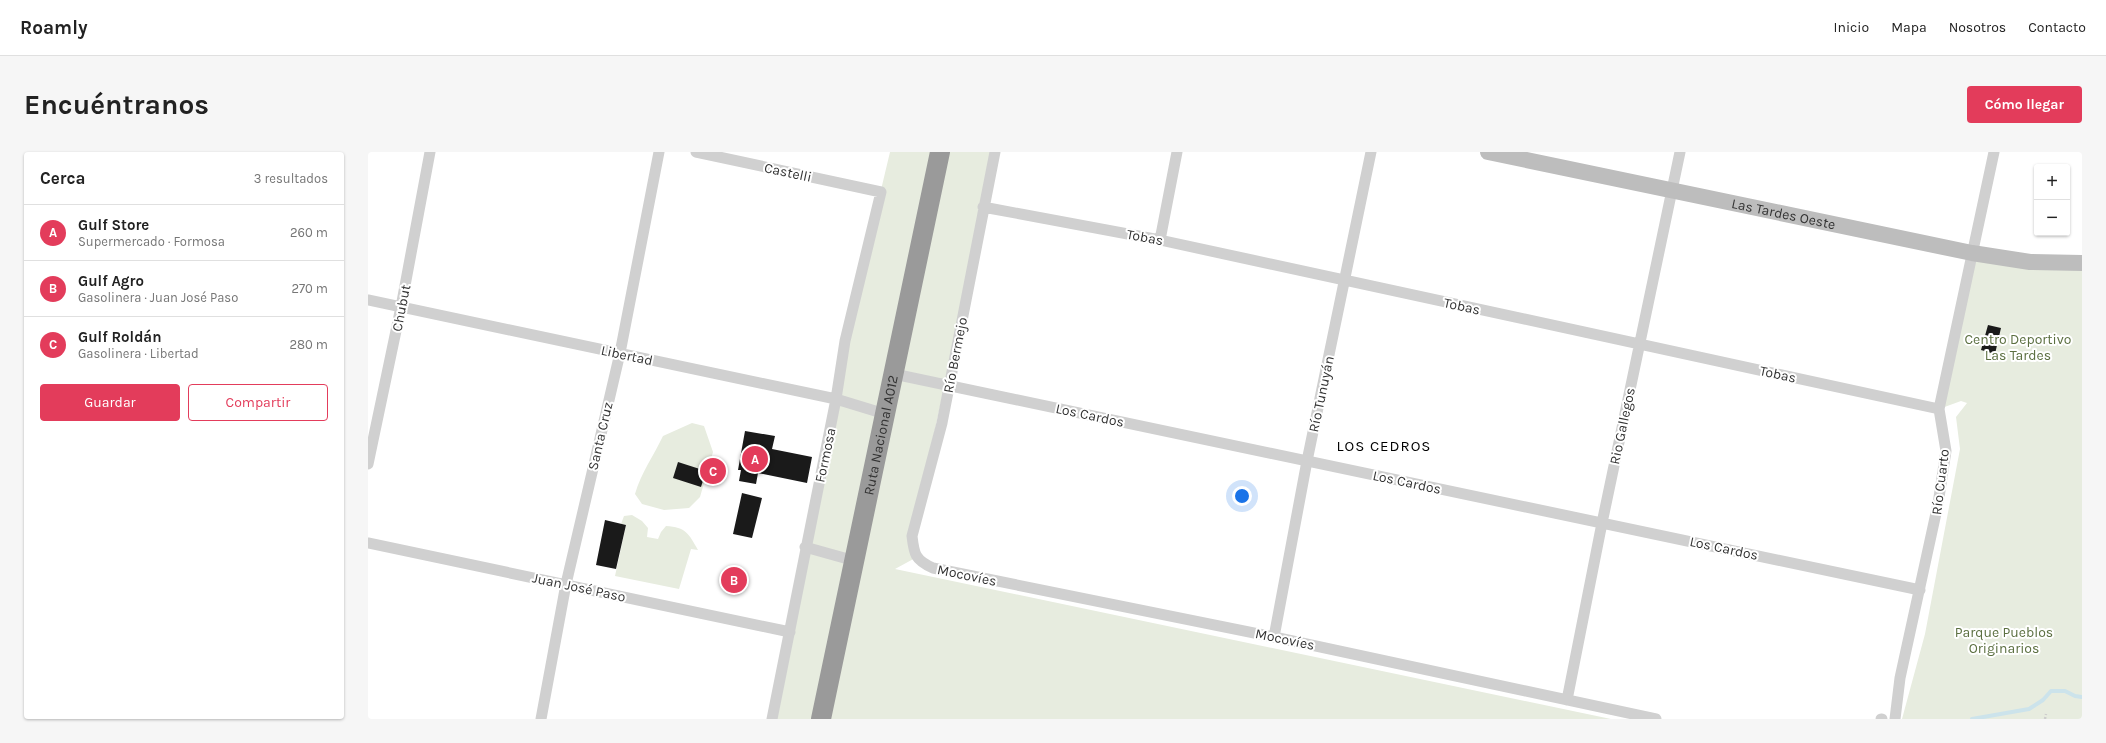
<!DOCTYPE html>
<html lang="es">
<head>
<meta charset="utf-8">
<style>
  body { margin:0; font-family:Karla,sans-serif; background:#f6f6f6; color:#222 }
  .controls { position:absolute; right:12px; top:12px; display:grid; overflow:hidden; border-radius:4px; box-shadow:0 1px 3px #0004 }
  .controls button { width:36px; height:36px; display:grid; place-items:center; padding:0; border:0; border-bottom:1px solid #e0e0e0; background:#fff; color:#222; font:20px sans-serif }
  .you { position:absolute; left:874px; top:344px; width:14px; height:14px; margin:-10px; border:3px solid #fff; border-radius:50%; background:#1a73e8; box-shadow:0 0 0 6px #1a73e833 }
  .badge { display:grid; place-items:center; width:26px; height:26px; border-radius:50%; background:#e33c5b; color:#fff; font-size:13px; font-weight:700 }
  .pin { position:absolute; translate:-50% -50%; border:2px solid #fff; box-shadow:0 1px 4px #0006 }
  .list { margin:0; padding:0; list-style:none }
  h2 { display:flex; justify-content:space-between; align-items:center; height:52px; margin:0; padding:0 16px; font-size:17px }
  h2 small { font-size:13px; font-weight:400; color:#767676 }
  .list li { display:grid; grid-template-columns:26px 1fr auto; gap:12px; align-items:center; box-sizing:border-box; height:56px; padding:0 16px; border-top:1px solid #e0e0e0 }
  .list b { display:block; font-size:15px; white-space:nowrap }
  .list p { margin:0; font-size:13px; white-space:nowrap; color:#767676 }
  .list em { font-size:13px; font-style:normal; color:#767676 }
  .actions { display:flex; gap:8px; padding:12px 16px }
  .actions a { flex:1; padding:9px 0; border:1px solid #e33c5b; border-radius:4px; text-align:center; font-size:14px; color:#e33c5b }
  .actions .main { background:#e33c5b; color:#fff }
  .map { position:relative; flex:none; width:1714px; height:567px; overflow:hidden; border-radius:4px }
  header { display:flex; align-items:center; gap:24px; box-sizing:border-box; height:56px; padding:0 20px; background:#fff; border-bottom:1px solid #e0e0e0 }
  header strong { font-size:19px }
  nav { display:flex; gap:22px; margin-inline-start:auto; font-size:14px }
  .intro { display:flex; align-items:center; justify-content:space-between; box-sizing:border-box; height:96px; padding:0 24px }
  h1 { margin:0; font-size:28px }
  .button { padding:10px 18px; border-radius:4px; background:#e33c5b; color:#fff; font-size:14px; font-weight:700 }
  main { display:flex; gap:24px; padding:0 24px }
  aside { flex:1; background:#fff; border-radius:4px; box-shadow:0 1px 3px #0004 }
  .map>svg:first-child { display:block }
  .green { fill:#e7ecdf }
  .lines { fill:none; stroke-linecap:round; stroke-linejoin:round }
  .stream { stroke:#cce3eb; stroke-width:4 }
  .building { fill:#1a1a1a }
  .path { stroke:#cdcdcd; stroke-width:2.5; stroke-dasharray:2 2; stroke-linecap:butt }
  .street { stroke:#d0d0d0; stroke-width:11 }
  .secondary { stroke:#bdbdbd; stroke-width:16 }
  .highway { stroke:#9a9a9a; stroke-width:20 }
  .labels { text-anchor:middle; stroke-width:4; stroke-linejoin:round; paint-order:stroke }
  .street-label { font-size:14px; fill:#333; stroke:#fff }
  .park-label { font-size:14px; fill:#5b6f40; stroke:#fff }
  .neighbourhood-label { font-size:15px; letter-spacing:1px; fill:#000; stroke:#fff }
</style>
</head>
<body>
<header>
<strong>Roamly</strong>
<nav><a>Inicio</a><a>Mapa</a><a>Nosotros</a><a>Contacto</a></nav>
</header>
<div class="intro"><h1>Encuéntranos</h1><a class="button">Cómo llegar</a></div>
<main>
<aside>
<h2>Cerca<small>3 resultados</small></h2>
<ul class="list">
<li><span class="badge">A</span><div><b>Gulf Store</b><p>Supermercado · Formosa</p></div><em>260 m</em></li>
<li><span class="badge">B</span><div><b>Gulf Agro</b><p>Gasolinera · Juan José Paso</p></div><em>270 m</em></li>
<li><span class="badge">C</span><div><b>Gulf Roldán</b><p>Gasolinera · Libertad</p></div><em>280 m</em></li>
</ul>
<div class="actions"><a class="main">Guardar</a><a>Compartir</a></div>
</aside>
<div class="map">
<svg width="1714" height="567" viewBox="0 0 1714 567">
  <rect width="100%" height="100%" fill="#fff"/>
  <path class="green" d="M522 0H627L544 384 549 405 527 417 1243 567H404L477 189Z
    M1604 101 1714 111V567H1534L1557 482 1592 297 1588 265 1599 251 1593 249 1571 257Z
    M324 271 336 274 345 300 332 345 321 356 296 358 274 352 267 342C273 321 286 303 295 284Z
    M264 363 274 369 280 376 279 385 290 387 293 380 298 374C318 375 321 382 330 398L323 397 311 437 247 424 258 373 253 372 256 364Z"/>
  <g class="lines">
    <path class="stream" d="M1604 567 1661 557 1675 548 1683 539H1697L1707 544 1714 545"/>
  </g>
  <path class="building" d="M1620 173 1633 176 1627 202 1613 198Z
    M377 279 407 284 404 297 444 305 439 331 390 321 388 332 371 329 373 318H370Z
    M310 310 338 319 333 335 305 326Z
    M374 341 394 346 384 386 365 382Z
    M237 368 258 373 248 417 228 413Z"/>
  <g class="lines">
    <path class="path" d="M1677 567 1678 562"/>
    <path class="street" d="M328 0 513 40 477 189 468 247 404 567
      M627 0 574 271 544 384C546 402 547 408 565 416L906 485 1288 567
      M615 55 792 88 1571 257
      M792 88 809 0
      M0 148 468 247 517 262
      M526 222 1552 438
      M0 312 33 155 62 0
      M0 391 422 480
      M437 395 487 409
      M906 485 939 309 1003 0
      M1199 548 1234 371 1312 0
      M173 567 198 432 252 201 291 0
      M1513 567H1514
      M1527 567 1532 526 1570 352 1578 299 1571 257 1626 0"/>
    <path class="secondary" id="s1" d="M1120 0 1604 101 1662 110 1714 111"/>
    <path class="highway" id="s2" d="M453 567 572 0"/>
  </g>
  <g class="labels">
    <g class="street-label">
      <text transform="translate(420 20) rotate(12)" y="5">Castelli</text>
      <text dy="5" stroke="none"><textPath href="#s1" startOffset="302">Las Tardes Oeste</textPath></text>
      <text transform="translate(777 85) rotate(11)" y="5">Tobas</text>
      <text transform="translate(1094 154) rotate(12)" y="5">Tobas</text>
      <text transform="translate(33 156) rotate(-79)" y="5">Chubut</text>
      <text transform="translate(259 203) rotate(12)" y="5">Libertad</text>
      <text transform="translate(587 203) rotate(-79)" y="5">Río Bermejo</text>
      <text transform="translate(1410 222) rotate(12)" y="5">Tobas</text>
      <text transform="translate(953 242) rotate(-78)" y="5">Río Tunuyán</text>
      <text transform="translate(722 263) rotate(12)" y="5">Los Cardos</text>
      <text transform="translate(1254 274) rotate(-78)" y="5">Rio Gallegos</text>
      <text transform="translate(232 284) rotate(-77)" y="5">Santa Cruz</text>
      <text dy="5" stroke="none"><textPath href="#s2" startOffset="290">Ruta Nacional A012</textPath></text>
      <text transform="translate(457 303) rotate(-78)" y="5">Formosa</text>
      <text transform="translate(1039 330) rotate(12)" y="5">Los Cardos</text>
      <text transform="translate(1572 330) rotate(-83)" y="5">Río Cuarto</text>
      <text transform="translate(1356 396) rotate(12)" y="5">Los Cardos</text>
      <text transform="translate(599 423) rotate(12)" y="5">Mocovíes</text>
      <text transform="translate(211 435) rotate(12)" y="5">Juan José Paso</text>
      <text transform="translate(917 487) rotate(12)" y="5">Mocovíes</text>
    </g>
    <g class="park-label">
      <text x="1650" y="192">Centro Deportivo<tspan x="1650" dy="16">Las Tardes</tspan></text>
      <text x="1636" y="485">Parque Pueblos<tspan x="1636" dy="16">Originarios</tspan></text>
    </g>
    <g class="neighbourhood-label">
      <text x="1016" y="299">LOS CEDROS</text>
    </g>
  </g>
</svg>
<div class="controls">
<button>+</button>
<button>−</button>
</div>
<div class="you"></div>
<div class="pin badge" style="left:387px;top:307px">A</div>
<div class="pin badge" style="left:366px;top:428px">B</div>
<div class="pin badge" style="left:345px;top:319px">C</div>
</div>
</main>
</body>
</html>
